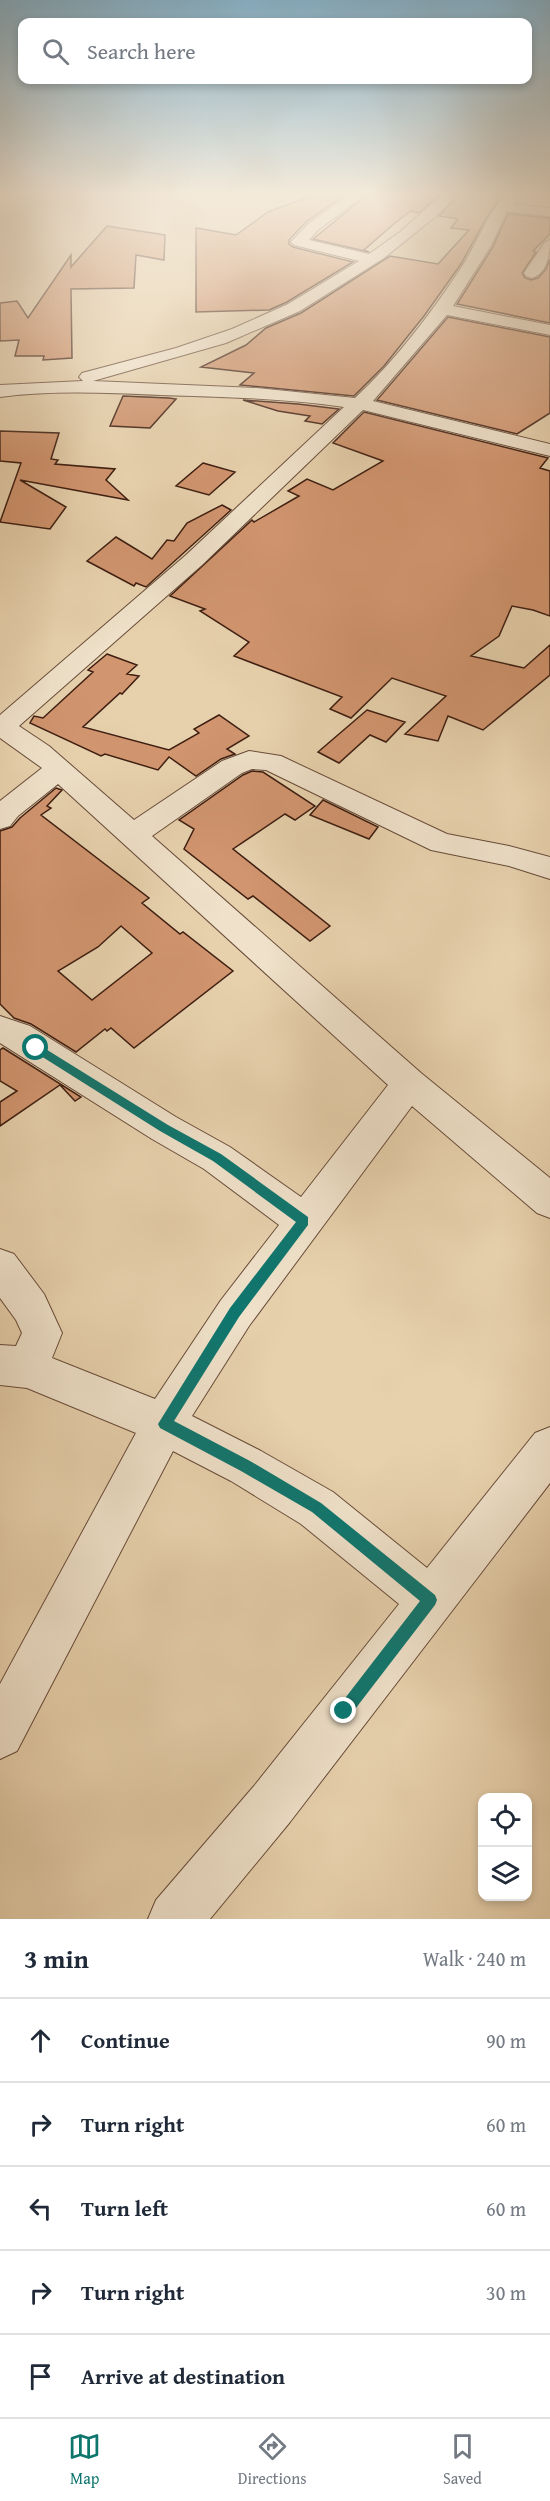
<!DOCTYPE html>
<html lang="en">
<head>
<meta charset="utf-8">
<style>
  body { margin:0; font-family:"Gentium Book Plus",serif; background:#f6f6f7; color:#1f2937 }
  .controls { position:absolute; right:18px; bottom:18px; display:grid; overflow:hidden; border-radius:12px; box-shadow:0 3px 9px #0003 }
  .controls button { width:54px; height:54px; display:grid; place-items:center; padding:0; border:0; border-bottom:2px solid #e0e1e3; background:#fff; color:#1f2937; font:30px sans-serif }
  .stop { position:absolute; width:18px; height:18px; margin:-14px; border:4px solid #0f766e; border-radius:50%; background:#fff }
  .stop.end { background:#0f766e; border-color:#fff; box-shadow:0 2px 6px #0008 }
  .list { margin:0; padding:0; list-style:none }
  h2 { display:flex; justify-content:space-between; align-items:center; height:78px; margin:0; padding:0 24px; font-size:26px }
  h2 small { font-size:20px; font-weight:400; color:#747a83 }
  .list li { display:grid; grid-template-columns:39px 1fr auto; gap:18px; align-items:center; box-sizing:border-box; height:84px; padding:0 24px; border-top:2px solid #e0e1e3 }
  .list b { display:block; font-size:22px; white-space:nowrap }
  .list em { font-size:20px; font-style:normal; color:#747a83 }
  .icon { flex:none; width:33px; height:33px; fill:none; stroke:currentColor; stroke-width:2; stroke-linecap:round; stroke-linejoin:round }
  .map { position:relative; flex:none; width:550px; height:1919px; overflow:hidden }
  .search { position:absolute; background:#fff; box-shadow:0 3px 9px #0003; left:18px; right:18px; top:18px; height:66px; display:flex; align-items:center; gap:15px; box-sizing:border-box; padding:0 21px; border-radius:12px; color:#747a83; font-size:22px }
  .sheet { height:498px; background:#fff }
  nav { display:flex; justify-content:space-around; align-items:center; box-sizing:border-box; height:84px; border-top:2px solid #e0e1e3; background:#fff; font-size:16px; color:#747a83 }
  nav a { display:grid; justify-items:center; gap:3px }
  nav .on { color:#0f766e }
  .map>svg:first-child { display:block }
  .building { fill:#d1956f; stroke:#3e1e11; stroke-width:1.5; fill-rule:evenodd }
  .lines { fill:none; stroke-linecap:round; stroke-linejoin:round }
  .minor-casing { stroke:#684b38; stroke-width:2 }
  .minor { fill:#efe1ca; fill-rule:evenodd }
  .route { fill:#0f766e }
</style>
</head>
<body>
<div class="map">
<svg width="550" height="1919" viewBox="0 0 550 1919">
  <rect width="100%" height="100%" fill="#e7d1ad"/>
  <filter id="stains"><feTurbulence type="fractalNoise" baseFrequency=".00333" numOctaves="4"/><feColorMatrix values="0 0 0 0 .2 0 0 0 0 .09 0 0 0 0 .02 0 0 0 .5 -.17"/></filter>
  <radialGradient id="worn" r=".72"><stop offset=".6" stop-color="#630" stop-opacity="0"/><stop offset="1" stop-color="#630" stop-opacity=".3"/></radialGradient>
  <path class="building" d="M317 194H346L306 222 289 240V244L293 247 353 262 287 302 269 310 196 312V228L236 235 268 212Z
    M368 194H440L419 213 411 211 395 223 364 250 369 252 313 239Z
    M460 194 502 196 487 217 461 264 424 316 384 366 354 396 240 385 254 373 201 367 246 345 266 328 301 313 390 256 438 264 469 230 451 228 458 219 439 216Z
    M508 214 550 218V234L533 251 536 252 522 273 525 278 531 280 538 278 546 269 550 259V323L457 304 493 247Z
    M107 226 165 235 164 260 136 255 134 288 71 289 72 358 43 360 44 356H15L19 340 0 341V303L17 301 28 318 71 255V267Z
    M448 317 550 337V413L517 434 377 400Z
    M123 396 169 398 176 399 150 428 110 426Z
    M243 400 298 404 339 409 322 424 305 421 310 416 278 411Z
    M364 412 548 458 540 468 550 471V616L533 610 512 606 499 636 471 656 524 668 550 645V675L483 730 448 716 438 741 405 734 446 696 392 678 351 718 330 709 342 697 234 656 249 642 200 611 205 609 170 596 252 520 254 522 299 496 288 491 307 479 333 490 383 461 333 443Z
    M0 431 59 433 51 459 58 460 55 464 115 469 106 480 128 500 20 480 66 507 50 529 0 522 21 463 0 461Z
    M203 463 235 472 209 495 176 486Z
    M222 505 231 510 146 587 136 583 134 586 87 561 116 537 152 559 167 540 174 541 187 523Z
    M107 654 137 665 127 674 139 676 122 694 120 693 83 727 169 750 199 733 194 729 219 715 249 736 227 749 235 754 221 759 196 776 169 757 158 770 105 754 101 756 30 723 34 716 43 718 93 672 88 670Z
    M367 710 405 722 386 742 370 735 339 763 318 752Z
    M252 771 263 772 315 806 295 820 285 814 233 849 330 926 310 941 253 896 248 899 184 849 194 829 179 820 243 775Z
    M56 788 62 790 47 806 51 808 41 815 149 898 142 903 180 934 183 932 233 971 134 1048 111 1028 107 1031 105 1029 76 1052 31 1024 14 1018 0 1004V831L12 827 20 818ZM121 926 152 953 92 1000 58 971 98 947Z
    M323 800 378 827 369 839 310 815Z
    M3 1048 81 1097 75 1101 60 1085 0 1126V1102L17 1091 0 1081V1050Z"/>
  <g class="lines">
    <g class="minor-casing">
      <path id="minor" d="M350 194H366L318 230 309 240 369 254 400 232 443 194H458L435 217 384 258 300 311 226 343 93 381 257 388 355 398C397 359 432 312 463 265 478 241 488 213 507 194H522L513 204 550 208V216L507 212 491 246 453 306 550 325V335L447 315 373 401 550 444V456L363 410 202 565 19 726 49 746 134 820 222 761 249 751 281 756 447 834 509 846 550 857V879L509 866 431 850 266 770 252 769 242 773 152 836 421 1073 550 1178V1218L537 1213 412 1106 249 1326 192 1416 261 1451 333 1492 427 1568 535 1433 550 1427V1483L290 1822 210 1919H148L156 1900 254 1786 399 1604 301 1524 231 1481 173 1451 17 1751 0 1759V1684L136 1433 27 1388 0 1385V1345L16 1346 22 1333 16 1320 0 1298V1249L14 1254 44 1294 62 1333 52 1358 155 1399 221 1300 279 1225 204 1169 152 1139 0 1043V1016L30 1026 176 1117 230 1147 301 1197 388 1085 58 784 18 816 10 826 0 829V801L42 768 0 738V715L186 555 344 407C284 398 222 397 161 395 107 393 54 390 0 397V385L83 381 79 377 82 373 176 348 232 329 288 304 359 261 294 245 291 242 308 224Z
        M550 240C550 254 547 274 532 278L526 276 524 273 545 242Z"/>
    </g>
    <use href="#minor" class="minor"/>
  </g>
  <linearGradient id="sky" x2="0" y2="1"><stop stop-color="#87b5cf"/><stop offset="0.42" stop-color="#f4eada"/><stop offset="1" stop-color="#f4eada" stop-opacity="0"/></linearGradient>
  <rect width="550" height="462" fill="url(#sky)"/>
  <path class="route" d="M36 1043 168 1125 221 1154 308 1217V1225L239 1317 174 1421 250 1461 321 1503 435 1595 437 1600 435 1605 349 1717 344 1719 339 1717 336 1711 339 1706 420 1601 312 1512 241 1471 160 1428 158 1424 230 1308 296 1222 213 1161 160 1131 33 1051 31 1048Z"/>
  <rect width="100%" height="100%" filter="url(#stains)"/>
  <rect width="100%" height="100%" fill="url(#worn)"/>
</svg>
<div class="controls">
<button><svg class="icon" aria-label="locate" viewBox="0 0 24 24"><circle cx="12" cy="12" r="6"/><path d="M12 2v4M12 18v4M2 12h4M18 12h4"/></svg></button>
<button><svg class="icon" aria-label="layers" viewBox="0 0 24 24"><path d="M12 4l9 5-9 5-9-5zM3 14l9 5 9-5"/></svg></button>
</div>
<div class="stop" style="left:36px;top:1048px"></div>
<div class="stop end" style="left:344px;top:1711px"></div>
<div class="search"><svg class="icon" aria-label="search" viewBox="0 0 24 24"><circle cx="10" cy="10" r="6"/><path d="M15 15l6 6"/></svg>Search here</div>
</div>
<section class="sheet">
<h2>3 min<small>Walk · 240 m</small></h2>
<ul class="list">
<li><svg class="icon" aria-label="ahead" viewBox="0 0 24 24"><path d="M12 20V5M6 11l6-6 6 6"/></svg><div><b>Continue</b></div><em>90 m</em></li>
<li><svg class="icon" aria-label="right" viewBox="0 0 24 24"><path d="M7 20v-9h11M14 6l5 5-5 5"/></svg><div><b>Turn right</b></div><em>60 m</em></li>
<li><svg class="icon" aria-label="left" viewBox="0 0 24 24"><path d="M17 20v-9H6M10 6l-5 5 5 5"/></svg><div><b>Turn left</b></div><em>60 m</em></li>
<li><svg class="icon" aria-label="right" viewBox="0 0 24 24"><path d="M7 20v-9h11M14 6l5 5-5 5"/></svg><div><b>Turn right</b></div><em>30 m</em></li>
<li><svg class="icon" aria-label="arrive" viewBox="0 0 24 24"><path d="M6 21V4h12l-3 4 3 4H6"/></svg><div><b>Arrive at destination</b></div></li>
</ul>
</section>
<nav>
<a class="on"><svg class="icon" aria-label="map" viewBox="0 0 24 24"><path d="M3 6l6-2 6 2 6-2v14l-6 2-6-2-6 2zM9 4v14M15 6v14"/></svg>Map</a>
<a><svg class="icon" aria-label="directions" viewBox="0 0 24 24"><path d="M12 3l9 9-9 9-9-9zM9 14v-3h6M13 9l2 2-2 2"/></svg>Directions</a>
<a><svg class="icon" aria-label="saved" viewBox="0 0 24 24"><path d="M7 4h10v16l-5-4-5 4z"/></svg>Saved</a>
</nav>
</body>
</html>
